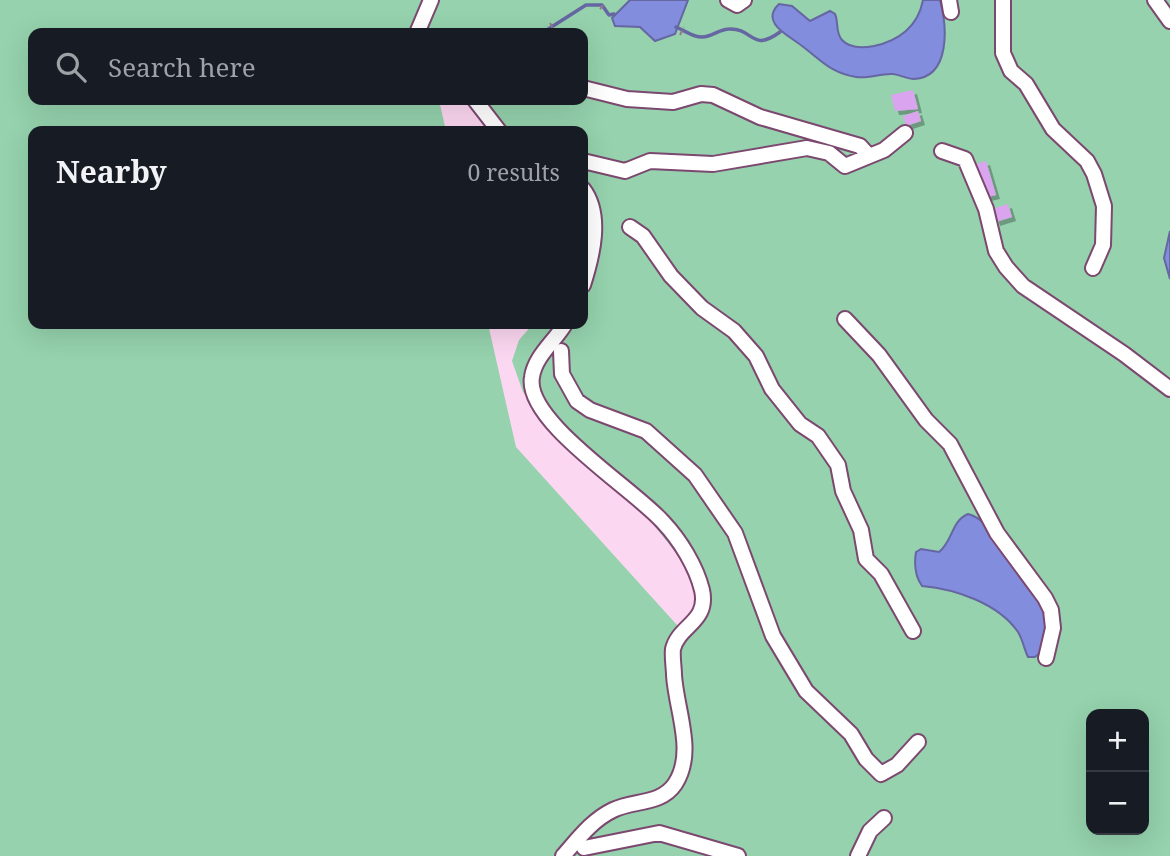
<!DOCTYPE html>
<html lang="en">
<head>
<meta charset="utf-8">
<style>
  body { margin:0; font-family:"Noto Serif",serif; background:#20242c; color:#f1f3f6 }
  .controls { position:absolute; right:21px; bottom:21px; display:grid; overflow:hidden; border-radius:14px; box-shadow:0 7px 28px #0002 }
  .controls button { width:63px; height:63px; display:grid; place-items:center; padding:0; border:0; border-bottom:2px solid #363941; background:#171b24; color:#f1f3f6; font:35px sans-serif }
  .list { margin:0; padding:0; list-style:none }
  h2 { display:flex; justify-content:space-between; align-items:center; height:91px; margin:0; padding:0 28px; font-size:30px }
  h2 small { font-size:23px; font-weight:400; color:#9ea1a6 }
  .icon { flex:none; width:38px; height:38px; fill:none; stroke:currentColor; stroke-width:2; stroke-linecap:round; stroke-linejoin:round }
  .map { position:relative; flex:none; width:1170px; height:856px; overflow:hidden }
  .search { position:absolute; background:#171b24; box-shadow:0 7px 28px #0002; left:28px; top:28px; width:560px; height:77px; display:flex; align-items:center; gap:18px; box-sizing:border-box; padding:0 24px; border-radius:14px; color:#9ea1a6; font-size:26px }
  .panel { position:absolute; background:#171b24; box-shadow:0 7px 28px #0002; left:28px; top:126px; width:560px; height:203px; border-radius:14px }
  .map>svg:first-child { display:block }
  .green { fill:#95d2ad; fill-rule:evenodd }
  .water { fill:#838ddd; stroke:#6566a2; stroke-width:2 }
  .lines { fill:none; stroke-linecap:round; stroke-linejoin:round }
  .stream { stroke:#6566a2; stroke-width:3.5 }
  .building { fill:#dba4ee; filter:url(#shadow) }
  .minor-casing { stroke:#7c486f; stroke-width:18 }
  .path { stroke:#96788e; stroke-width:2; stroke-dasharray:5 3.5; stroke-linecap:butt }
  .minor { stroke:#fff; stroke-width:14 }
</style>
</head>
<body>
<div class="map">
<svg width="1170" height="856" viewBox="0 0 1170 856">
  <defs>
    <filter id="shadow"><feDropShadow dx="4" dy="4" stdDeviation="0" flood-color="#0004"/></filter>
  </defs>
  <rect width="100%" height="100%" fill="#fcd7f1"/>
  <path class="green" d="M0 0H421L422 4 424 0H1170V856H0ZM33 33H583V100H468L493 131H583V324H533L519 340 512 361 523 392 645 514 693 574 697 602 686 635 516 447 488 324H33V131H446L439 100H33ZM1091 714H1144V830H1091Z"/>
  <path class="water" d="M630 0H688L675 34 655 41 640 27 615 26 612 18Z
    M923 0H940C947 26 951 77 914 79 907 79 901 75 893 74 881 73 868 79 856 77 831 73 822 61 802 46 790 36 759 23 779 4L792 6 810 21 830 11 835 14C839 23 835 32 842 40 850 49 863 48 874 46 898 41 918 27 923 0Z
    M1170 231V279L1164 258Z
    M968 514C987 519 990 535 1000 549 1020 577 1053 601 1045 639 1043 647 1042 653 1035 657H1028C1024 649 1023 640 1018 632 998 603 955 589 922 586 915 576 914 564 916 552L921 549 939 552C953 541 951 521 968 514Z"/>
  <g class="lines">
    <path class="stream" d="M676 27C686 31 696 40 708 36 715 34 722 29 729 29 754 28 751 53 780 32
      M530 33H533
      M542 33 586 5H602L609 15 614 14"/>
  </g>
  <path class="building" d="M913 90 918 109 895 111 891 95Z
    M918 111 921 121 906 126 903 116Z
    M986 161 996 195 983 198 973 165Z
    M1008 204 1012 217 996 222 992 209Z"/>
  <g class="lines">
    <g class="minor-casing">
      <path id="minor" d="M728 0 737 5 744 0
        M949 0 951 12
        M1003 0V53L1011 71 1026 84 1053 129 1087 161 1094 174 1104 206 1103 245 1093 268
        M1155 0 1170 21
        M417 33 431 0
        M583 88 627 99 673 102 701 94 713 95 760 117 860 146 869 156
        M475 100 499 131
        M942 151 965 159 986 209 996 251 1006 267 1023 286 1124 354 1170 389
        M583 161 625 171 650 161 713 164 807 148 829 153 845 166 884 150 905 133
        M583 189C603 215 592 257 583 285
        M630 227 643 236 671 276 702 308 734 331 756 356 772 389 800 424 818 436 838 465 843 491 861 530 866 559 881 574 913 631
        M845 319 879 355 926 420 950 444 997 533 1045 598 1051 610 1053 628 1046 658
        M561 351 562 374 577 401 590 410 646 431 695 475 735 533 773 636 806 691 851 734 866 759 881 774 897 765 918 742
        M584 848 659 833 738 856
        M563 856C578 839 592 820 613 810 633 800 661 805 675 784 696 752 676 710 674 675 674 668 672 657 673 649 679 625 709 622 702 590 696 566 680 540 663 522 634 489 524 421 532 377 535 356 555 341 565 324
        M858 856 870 831 884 818"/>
    </g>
    <path class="path" d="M600 9 605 3
      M550 23 556 33
      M526 30 528 33
      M680 35 684 27"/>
    <use href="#minor" class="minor"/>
  </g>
</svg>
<div class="controls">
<button>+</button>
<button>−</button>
</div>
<div class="search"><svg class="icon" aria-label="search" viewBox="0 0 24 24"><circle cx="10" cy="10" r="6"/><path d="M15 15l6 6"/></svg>Search here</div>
<section class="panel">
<h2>Nearby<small>0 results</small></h2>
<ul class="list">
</ul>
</section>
</div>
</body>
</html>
